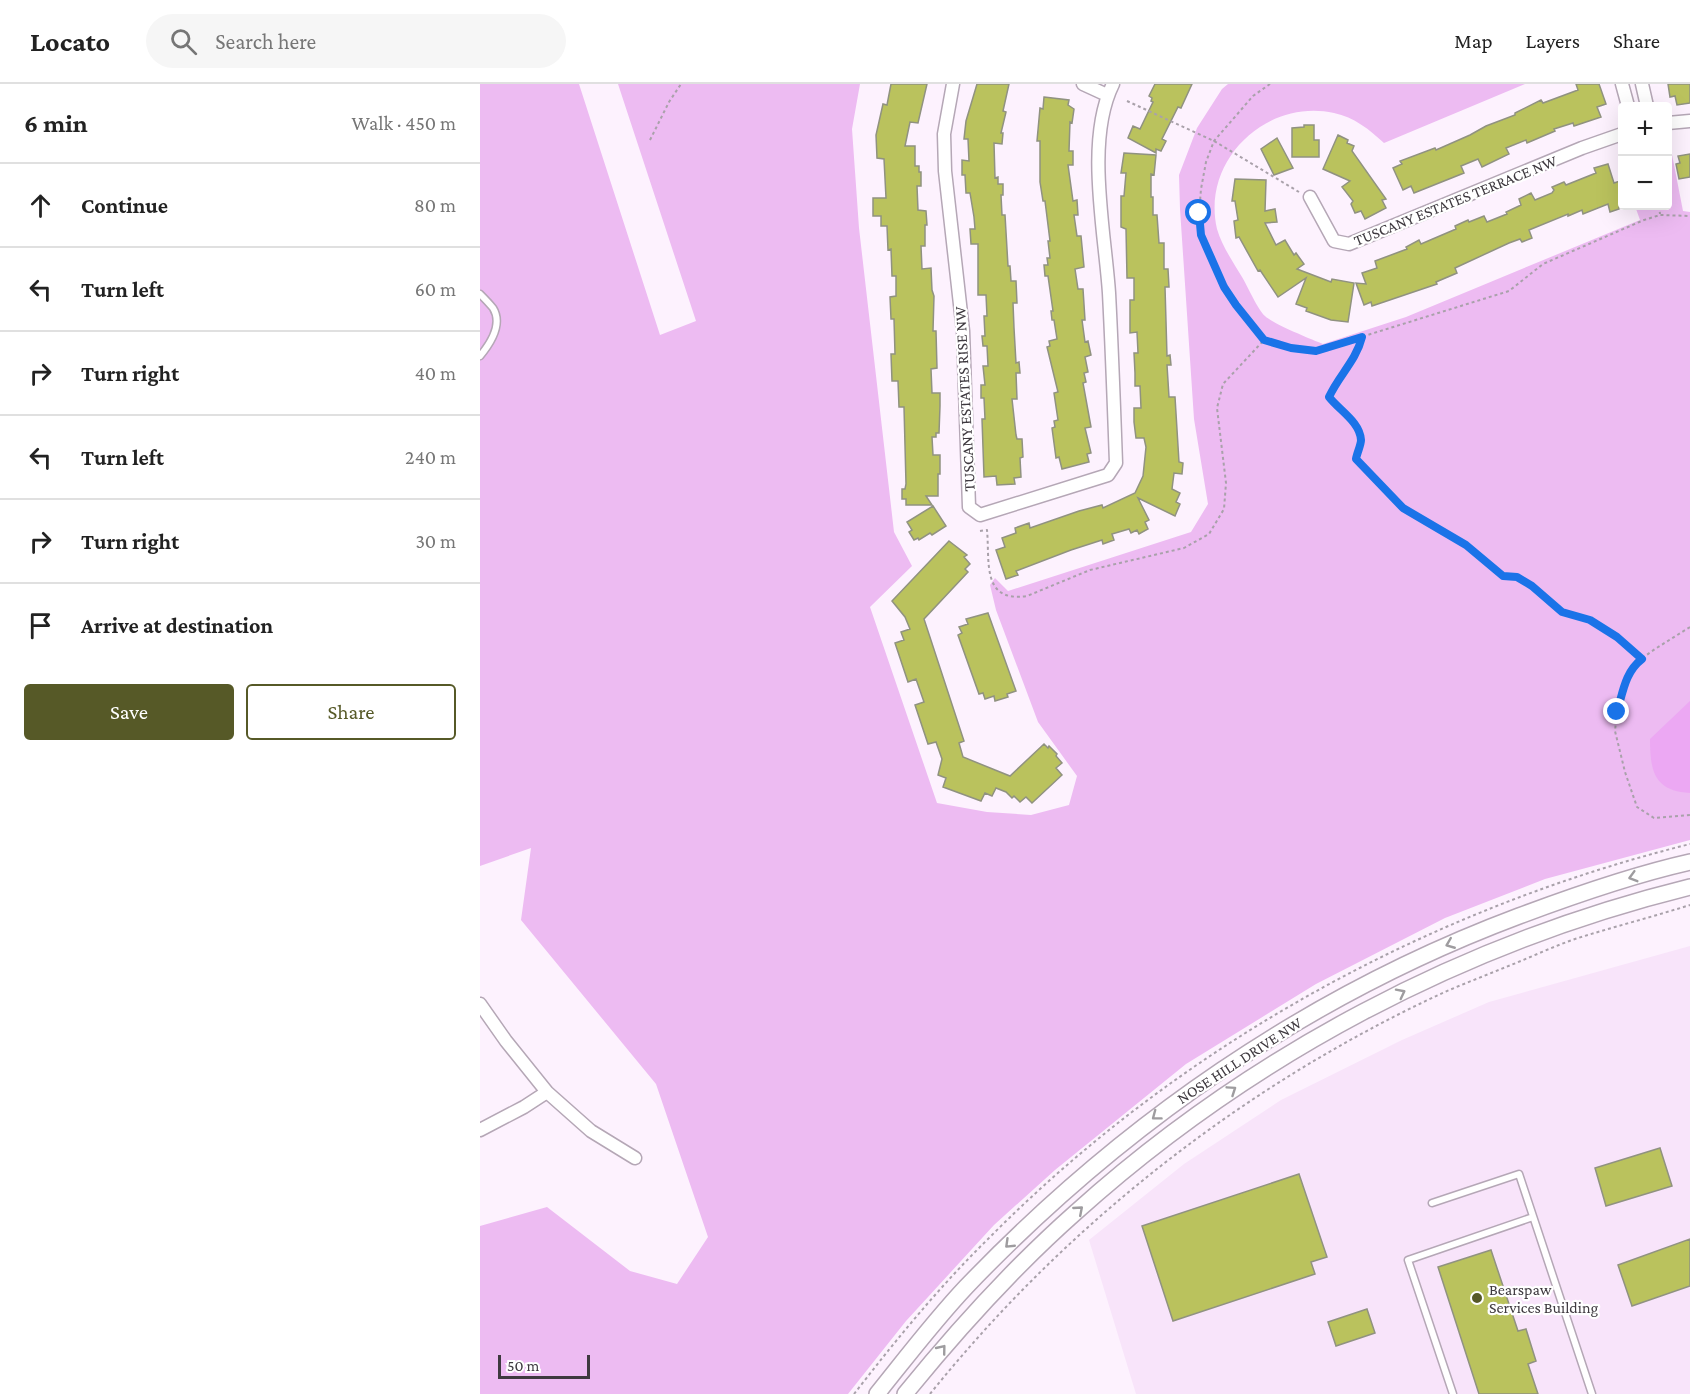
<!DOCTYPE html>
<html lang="en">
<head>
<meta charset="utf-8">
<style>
  body { margin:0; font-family:"Crimson Pro",serif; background:#f6f6f6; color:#222 }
  .controls { position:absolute; right:18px; top:18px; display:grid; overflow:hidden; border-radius:6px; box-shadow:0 6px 24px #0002 }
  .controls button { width:54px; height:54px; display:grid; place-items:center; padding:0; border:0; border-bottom:2px solid #e0e0e0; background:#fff; color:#222; font:30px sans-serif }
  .scale { position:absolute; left:18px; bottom:15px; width:92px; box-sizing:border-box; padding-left:6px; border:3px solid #3e393f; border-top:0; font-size:16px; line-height:21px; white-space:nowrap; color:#3e393f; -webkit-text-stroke:4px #fff; paint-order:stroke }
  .stop { position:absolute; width:18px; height:18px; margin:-14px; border:4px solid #1a73e8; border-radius:50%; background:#fff }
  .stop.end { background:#1a73e8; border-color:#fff; box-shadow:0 2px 6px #0008 }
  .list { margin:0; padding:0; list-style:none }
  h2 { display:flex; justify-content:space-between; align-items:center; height:78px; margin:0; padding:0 24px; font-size:26px }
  h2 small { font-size:20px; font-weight:400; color:#767676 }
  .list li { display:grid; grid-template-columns:39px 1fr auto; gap:18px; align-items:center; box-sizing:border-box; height:84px; padding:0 24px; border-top:2px solid #e0e0e0 }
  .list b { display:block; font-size:22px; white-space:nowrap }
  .list em { font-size:20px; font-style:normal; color:#767676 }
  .actions { display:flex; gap:12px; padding:18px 24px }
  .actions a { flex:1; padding:14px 0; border:2px solid #565927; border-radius:6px; text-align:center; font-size:21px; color:#565927 }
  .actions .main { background:#565927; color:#fff }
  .icon { flex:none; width:33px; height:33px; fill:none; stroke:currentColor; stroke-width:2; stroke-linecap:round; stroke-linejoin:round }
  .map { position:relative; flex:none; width:1210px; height:1310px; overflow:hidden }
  header { display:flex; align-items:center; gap:36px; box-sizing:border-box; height:84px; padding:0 30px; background:#fff; border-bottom:2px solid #e0e0e0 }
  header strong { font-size:28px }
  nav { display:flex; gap:33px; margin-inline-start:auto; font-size:21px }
  .search { width:420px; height:54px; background:#f6f6f6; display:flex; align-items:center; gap:15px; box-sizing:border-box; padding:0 21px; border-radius:33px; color:#767676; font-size:22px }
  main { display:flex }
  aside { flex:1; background:#fff }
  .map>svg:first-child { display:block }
  .built { fill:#f8e4fa }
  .green { fill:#edbbf2 }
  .water { fill:#eca8f3 }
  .building { fill:#bac25d; stroke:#909280; stroke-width:1.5 }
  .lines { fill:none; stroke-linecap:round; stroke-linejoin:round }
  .service-casing { stroke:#b5a7b6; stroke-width:9 }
  .minor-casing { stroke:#b5a7b6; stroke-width:15 }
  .tertiary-casing { stroke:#b5a7b6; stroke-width:18 }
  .path { stroke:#a9a1aa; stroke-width:2; stroke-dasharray:3 3; stroke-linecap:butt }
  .service { stroke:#fff; stroke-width:6 }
  .minor { stroke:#fff; stroke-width:12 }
  .tertiary { stroke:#fff; stroke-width:15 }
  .oneway { stroke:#9e9c9f }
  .route { stroke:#1a73e8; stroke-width:8 }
  .poi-dot { fill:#565927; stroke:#fff; stroke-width:2 }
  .labels { text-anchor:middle; stroke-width:4.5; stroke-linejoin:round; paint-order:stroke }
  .street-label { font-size:16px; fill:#3e393f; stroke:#fff }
  .poi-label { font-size:16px; fill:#3e393f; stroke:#fff; text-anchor:start }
</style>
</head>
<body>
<header>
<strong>Locato</strong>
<div class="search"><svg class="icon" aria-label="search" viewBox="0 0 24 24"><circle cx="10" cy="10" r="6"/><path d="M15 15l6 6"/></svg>Search here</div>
<nav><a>Map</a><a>Layers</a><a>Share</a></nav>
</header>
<main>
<aside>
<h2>6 min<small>Walk · 450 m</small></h2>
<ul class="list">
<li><svg class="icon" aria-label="ahead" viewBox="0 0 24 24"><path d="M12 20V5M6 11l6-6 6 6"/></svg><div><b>Continue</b></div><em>80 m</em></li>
<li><svg class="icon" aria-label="left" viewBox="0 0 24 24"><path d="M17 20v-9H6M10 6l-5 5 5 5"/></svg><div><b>Turn left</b></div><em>60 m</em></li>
<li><svg class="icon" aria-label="right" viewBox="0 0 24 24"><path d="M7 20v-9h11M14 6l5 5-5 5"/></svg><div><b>Turn right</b></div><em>40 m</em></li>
<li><svg class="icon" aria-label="left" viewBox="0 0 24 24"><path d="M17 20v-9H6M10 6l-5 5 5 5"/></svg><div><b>Turn left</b></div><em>240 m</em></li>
<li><svg class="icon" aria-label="right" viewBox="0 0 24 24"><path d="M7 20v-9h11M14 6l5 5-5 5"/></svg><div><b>Turn right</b></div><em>30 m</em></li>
<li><svg class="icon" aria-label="arrive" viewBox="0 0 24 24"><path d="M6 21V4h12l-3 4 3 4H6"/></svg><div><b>Arrive at destination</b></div></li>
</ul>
<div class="actions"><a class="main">Save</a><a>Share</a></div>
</aside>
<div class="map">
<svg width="1210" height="1310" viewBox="0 0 1210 1310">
  <rect width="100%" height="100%" fill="#fdf2fe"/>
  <path class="built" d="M1210 862V1310H656L609 1156 704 1080 801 1016 922 956 1009 918Z"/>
  <path class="green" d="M0 0H99L180 251 216 237 138 0H380L372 45 379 144 414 448 432 482 390 523 457 719 507 728 551 731 589 721 597 692 558 638 516 526 510 501 515 494 528 507 711 448 728 420 714 335 700 125 699 91 717 44 742 5 748 0H1045L904 59C890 46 874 33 854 29 787 14 721 76 737 145 742 162 753 178 762 193 768 203 778 226 785 232 793 240 831 255 843 260L926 233 1160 136 1155 122H1188V50L1203 127 1210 128V756L1065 795 965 834 836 900 706 980 575 1086 514 1141 426 1237 368 1310H0V1142L67 1123 150 1187 197 1200 228 1153 176 1000 41 836 51 764 0 782Z"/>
  <path class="water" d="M1210 617V709C1174 707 1170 687 1170 655Z"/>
  <path class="building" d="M411 0H447L438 39 430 38 425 62H435V82H439V88H441V102H437L438 126 446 127 447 141H445V162H441L442 185 451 184 452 206 454 212 453 247H456L457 284 451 285 452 309H460V322L459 349H456V353H452L453 371H460V390H458V412H446L452 421H426V415H422V405H425L426 400 424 323H419L418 297H412L411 270H415L414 235H411L410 213 416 212V192H412L411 165 408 166 407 142H401V132H393V114H406L404 75 397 74 396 51 403 20 407 21Z
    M497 0H529L523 27 526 28 521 49H523L522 60 514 59 515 94 518 93V100H523V111H521L522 131H525L528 182H530L531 197H536L537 219H533L534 244 536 279 539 278 540 289H536L537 315H532L536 351 537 355H542L543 373 540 374 541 393 534 394 535 400 517 401 516 392 504 393 502 335H505L504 314H501V301H505L503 282H508L507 262H503L502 252H505L504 232H507L506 211H498V160H491L490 145H495L494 133 490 109H486L485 91H482V76L489 77 488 55H484L486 37Z
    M675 0H712L701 24 698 23 682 55 686 57 681 67 676 65V69L648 54 653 42 660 45 673 18 671 17 672 14 669 12Z
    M1096 0H1119L1126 20 1117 23 1121 33 1094 42 1093 39 1074 45 1075 47 1047 59 1046 56 1026 64 1029 70 1002 83 998 75 981 82 984 89 934 109 931 102 923 106 913 84 922 80 920 77 955 64 956 66 990 51 1006 42 1035 31V29L1061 16 1063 19 1098 6Z
    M1188 0H1210V19L1197 21 1195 12 1190 13Z
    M564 13 589 16 588 21 594 25 592 39 590 38 589 67H593V81H588L593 117 597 116 598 131H594L597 152H601L604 183 595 185 598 205H603L605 236H602L605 258 608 257 611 271 605 273 608 288 604 289 606 298 603 299 611 343 605 344 611 369 607 370 609 378 582 385 579 373 576 374 572 344 575 343 574 337 578 336 574 309 578 308 567 263 570 262 569 257 577 255 574 236H572L571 227H573L568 192H565L564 181H568L567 174H570L568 157H570L565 117H563L560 98V57H557L560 24 563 25Z
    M824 41H834V56H839V73H812V44L824 43Z
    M858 51 868 56 867 59 874 62 872 67 906 115 902 116 906 124 885 135 881 127 875 129 871 120 873 117 862 103 870 97 843 85Z
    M797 54 813 84 794 91 781 65Z
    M644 69 676 71 674 91 671 90V113H673V131H677L679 159H684V185H688L689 203H685L687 272 690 271 691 281H687L689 313H695L699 378 703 379 702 390 694 389 692 405 700 409 696 418 700 420 695 432 658 414 669 436 665 438 668 445 659 450 657 446 651 449 649 445 632 450 634 456 623 460 622 456 591 466 536 487 538 491 526 495 516 466 525 463 522 454 536 449 535 444 549 439 550 444 599 427 622 421 623 424 655 409 663 392 666 363 664 354H656L654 338V324H661L660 302H655V289L654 269H658L657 248 650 249V216H654V194H647L646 145 641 143V112H644L646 89H641Z
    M1210 70V93L1199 95 1196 80 1200 79 1198 72Z
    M1128 80 1134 99 1143 96V122L1139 123V125L1130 128 1128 120 1103 130 1102 126 1088 132V130L1049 146 1052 154 1042 158 1040 155 1029 159 975 184 977 189 956 198 957 200 892 222 891 218 884 221 876 199 886 200 882 189 897 184 895 177 927 165 926 163 939 156 941 160 976 145 975 142 988 136 989 138 1004 132 1007 138 1027 130 1026 128 1041 121 1039 115 1051 109 1055 116 1072 109 1074 106 1072 103 1084 98 1086 101 1116 89 1114 84Z
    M755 95 786 96 785 127 795 125 797 138 785 139 796 161 805 156 814 171 816 169 824 180 817 185 851 198 852 195 874 199 868 238 851 236 826 227 827 224 816 220 826 194 798 213 780 186 778 187 759 153 756 154 754 137 758 136 755 117H752Z
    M453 422 466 442 452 451 450 449 439 456 438 454 434 456 429 448 432 446 427 438Z
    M469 457 487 471 484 473 490 480 485 485 488 488 444 535 484 657 479 659 483 673 530 692 564 660 568 664 569 662 577 670 576 672 582 679 576 684 582 691 552 719 546 713 540 718 534 712 532 714 526 708 516 704 512 712 505 709 501 717 463 703 466 694 458 691 462 675 456 658 448 660 435 621 444 618 436 595 428 598 415 559 424 556 421 548 430 545 425 533 412 517Z
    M508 529 536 607 527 610 528 613 515 617 514 612 505 615 503 609 499 610 478 551 482 549 479 543 488 540 486 535Z
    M1180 1064 1192 1102 1126 1122 1115 1084Z
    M819 1090 847 1173 831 1178 835 1190 693 1237 662 1142Z
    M1210 1155V1202L1152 1222 1138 1181Z
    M1011 1166 1038 1247 1046 1245 1056 1277 1048 1280 1058 1310H999L958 1183Z
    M887 1225 895 1249 856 1262 848 1238Z"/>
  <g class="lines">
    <g class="service-casing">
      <path id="service" d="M0 210C4 214 9 219 13 224 23 240 10 260 0 272
        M952 1119 1039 1090 1112 1310
        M973 1310 928 1176 1053 1133"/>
    </g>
    <g class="minor-casing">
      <path id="minor" d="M473 0 464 50 465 87 483 247 489 423 500 431 628 391 636 379C634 323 632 266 629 209 625 148 605 56 633 0
        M603 0 627 11
        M1142 0 1148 22
        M1162 0 1167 22
        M1188 39 1210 37
        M830 113 854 157 869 160 1102 64 1142 50
        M0 920 26 957 67 1008 44 1023 0 1046
        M67 1008 111 1047 155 1074"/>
    </g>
    <g class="tertiary-casing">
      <path id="tertiary" d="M397 1310C426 1274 454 1237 486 1203 642 1040 828 911 1039 832 1095 811 1152 791 1210 778
        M425 1310C477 1246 533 1184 595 1129 769 972 983 859 1210 803"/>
    </g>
    <path class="path" d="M790 0 773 12 734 57 726 78 721 105 719 130 721 151 744 203 784 256 811 264 836 267 1029 207 1063 180 1164 136 1180 131 1210 132
      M647 17 734 57 819 108
      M170 56 189 18 201 0
      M1179 122 1180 130
      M882 254C876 278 858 291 849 313 860 327 880 338 881 356 881 361 877 369 876 375L923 424 986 461 1023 492 1037 493 1052 502 1082 528 1110 536 1137 553 1162 575
      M500 447 507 446C510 477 501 519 547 512L610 486 704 464 729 450 744 425 746 399 737 324 743 300 784 256
      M1210 543 1175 565 1154 580 1147 592 1137 628 1135 647 1145 688 1157 723 1174 734 1210 731
      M374 1310C416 1256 459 1203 508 1155 700 961 946 826 1210 760
      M450 1310C585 1142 759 1005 954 913 977 902 1002 893 1026 883 1049 874 1072 863 1095 855 1133 843 1172 833 1210 821"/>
    <use href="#service" class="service"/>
    <use href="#minor" class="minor"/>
    <use href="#tertiary" class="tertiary"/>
  </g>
  <defs><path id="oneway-chevron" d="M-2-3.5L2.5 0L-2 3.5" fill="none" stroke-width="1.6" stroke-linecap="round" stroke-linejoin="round" transform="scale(1.5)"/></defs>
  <g class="oneway">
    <use href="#oneway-chevron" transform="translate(1153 793) rotate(164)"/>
    <use href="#oneway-chevron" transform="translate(970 860) rotate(158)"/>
    <use href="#oneway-chevron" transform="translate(921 909) rotate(-27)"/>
    <use href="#oneway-chevron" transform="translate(752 1006) rotate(-34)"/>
    <use href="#oneway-chevron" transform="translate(676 1032) rotate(143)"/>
    <use href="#oneway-chevron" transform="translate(599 1126) rotate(-41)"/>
    <use href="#oneway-chevron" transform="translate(529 1160) rotate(136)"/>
    <use href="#oneway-chevron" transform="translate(462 1265) rotate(-51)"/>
  </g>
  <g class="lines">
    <path class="route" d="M719 129 721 151 744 203 756 221 784 256 811 264 836 267 882 253C876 277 859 291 849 313 860 327 880 338 881 356 881 361 877 369 876 375L923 424 986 461 1023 492 1037 493 1052 502 1082 528 1110 536 1137 553 1162 575C1145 588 1143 608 1137 628"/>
  </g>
  <circle class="poi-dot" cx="997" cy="1214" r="6"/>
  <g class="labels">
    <g class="street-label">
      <text transform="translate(975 116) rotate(-22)" y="6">TUSCANY ESTATES TERRACE NW</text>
      <text transform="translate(484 315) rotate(-93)" y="6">TUSCANY ESTATES RISE NW</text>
      <text transform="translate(759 976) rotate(-33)" y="6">NOSE HILL DRIVE NW</text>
    </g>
    <g class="poi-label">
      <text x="1009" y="1211">Bearspaw<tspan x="1009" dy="18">Services Building</tspan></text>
    </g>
  </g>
</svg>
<div class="controls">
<button>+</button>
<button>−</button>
</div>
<div class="scale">50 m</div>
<div class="stop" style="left:719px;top:129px"></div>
<div class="stop end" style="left:1137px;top:628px"></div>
</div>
</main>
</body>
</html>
